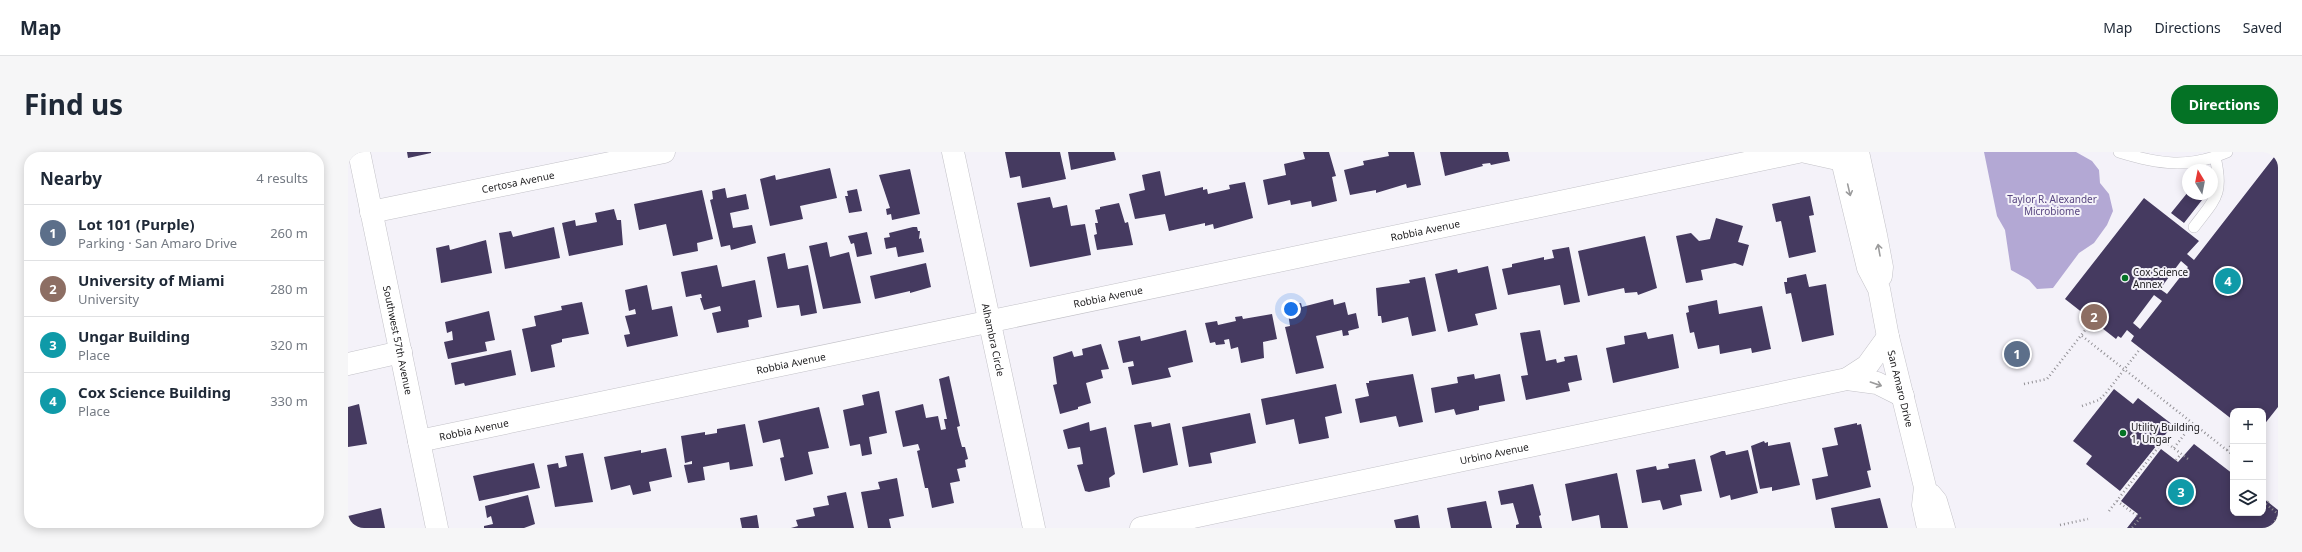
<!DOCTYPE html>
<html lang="en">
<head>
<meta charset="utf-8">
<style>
  body { margin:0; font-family:"Noto Sans",sans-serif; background:#f6f6f7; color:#1f2937 }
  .controls { position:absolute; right:12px; bottom:12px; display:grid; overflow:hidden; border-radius:8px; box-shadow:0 2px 10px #0003 }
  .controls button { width:36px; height:36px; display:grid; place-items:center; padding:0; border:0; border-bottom:1px solid #e0e1e3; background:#fff; color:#1f2937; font:20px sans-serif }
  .compass { position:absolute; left:1834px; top:12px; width:36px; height:36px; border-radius:50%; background:#fff; box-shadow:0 2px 10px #0003; rotate:350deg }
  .you { position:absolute; left:943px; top:157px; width:14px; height:14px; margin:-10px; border:3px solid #fff; border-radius:50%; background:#1a73e8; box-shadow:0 0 0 6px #1a73e833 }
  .badge { display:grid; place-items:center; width:26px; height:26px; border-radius:50%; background:#047225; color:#fff; font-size:13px; font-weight:700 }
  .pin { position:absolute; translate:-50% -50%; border:2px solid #fff; box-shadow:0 1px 4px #0006 }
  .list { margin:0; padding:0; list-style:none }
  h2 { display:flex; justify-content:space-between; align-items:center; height:52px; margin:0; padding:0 16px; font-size:17px }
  h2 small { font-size:13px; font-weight:400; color:#747a83 }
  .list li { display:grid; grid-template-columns:26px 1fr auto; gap:12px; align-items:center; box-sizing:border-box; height:56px; padding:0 16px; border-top:1px solid #e0e1e3 }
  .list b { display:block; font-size:15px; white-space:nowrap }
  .list p { margin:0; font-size:13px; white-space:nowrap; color:#747a83 }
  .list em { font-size:13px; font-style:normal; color:#747a83 }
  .icon { flex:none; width:22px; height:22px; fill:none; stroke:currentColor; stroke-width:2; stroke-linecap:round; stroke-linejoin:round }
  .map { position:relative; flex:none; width:1930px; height:376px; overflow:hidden; border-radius:16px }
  header { display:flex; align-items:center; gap:24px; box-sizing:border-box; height:56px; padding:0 20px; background:#fff; border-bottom:1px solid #e0e1e3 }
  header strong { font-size:19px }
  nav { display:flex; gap:22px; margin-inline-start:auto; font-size:14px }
  .intro { display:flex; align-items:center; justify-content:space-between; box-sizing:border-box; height:96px; padding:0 24px }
  h1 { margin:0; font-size:28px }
  .button { padding:10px 18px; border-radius:16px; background:#047225; color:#fff; font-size:14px; font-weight:700 }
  main { display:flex; gap:24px; padding:0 24px }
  aside { flex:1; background:#fff; border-radius:16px; box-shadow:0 2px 10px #0003 }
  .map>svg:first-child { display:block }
  .forest { fill:#b3a8d4 }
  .building { fill:#453a60; fill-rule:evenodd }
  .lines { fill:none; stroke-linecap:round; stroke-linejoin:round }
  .lane-casing { stroke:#c3c2c8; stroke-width:12 }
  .street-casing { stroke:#c3c2c8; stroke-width:23 }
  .secondary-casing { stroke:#c3c2c8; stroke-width:23 }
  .path { stroke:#929095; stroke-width:2.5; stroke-dasharray:1 3; stroke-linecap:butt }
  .lane { stroke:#fff; stroke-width:11 }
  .street { stroke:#fff; stroke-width:22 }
  .secondary { stroke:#fff; stroke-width:22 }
  .oneway { stroke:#9b9b9c }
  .poi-dot { fill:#047225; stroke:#f4f2f9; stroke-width:1.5 }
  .labels { text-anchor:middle; stroke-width:4; stroke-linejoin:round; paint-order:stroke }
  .street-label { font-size:10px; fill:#212022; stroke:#f4f2f9 }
  .park-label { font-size:10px; fill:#584680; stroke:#f4f2f9 }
  .poi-label { font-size:10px; fill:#212022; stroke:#f4f2f9; text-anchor:start }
</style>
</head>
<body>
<header>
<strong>Map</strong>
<nav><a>Map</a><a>Directions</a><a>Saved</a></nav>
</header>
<div class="intro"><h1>Find us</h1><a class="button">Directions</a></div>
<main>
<aside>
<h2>Nearby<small>4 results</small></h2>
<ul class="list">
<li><span class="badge" style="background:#5c6f8a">1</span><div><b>Lot 101 (Purple)</b><p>Parking · San Amaro Drive</p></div><em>260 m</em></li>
<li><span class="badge" style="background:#8d6e63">2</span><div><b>University of Miami</b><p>University</p></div><em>280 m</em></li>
<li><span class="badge" style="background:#0f9aa8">3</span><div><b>Ungar Building</b><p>Place</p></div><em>320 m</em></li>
<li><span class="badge" style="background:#0f9aa8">4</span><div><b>Cox Science Building</b><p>Place</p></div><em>330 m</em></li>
</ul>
</aside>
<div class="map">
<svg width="1930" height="376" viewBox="0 0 1930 376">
  <rect width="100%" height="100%" fill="#f4f2f9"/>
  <path class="forest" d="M1636 0H1728L1744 9 1751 18 1752 31 1761 42 1765 59 1759 73 1746 91 1731 101 1705 136 1689 137 1681 128 1663 118 1657 78 1649 64Z"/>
  <path class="building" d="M59 0H83V1L60 6Z
    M657 0H712L718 27 674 36 672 24 662 26Z
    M720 0H766L768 8 723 18Z
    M955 0H981L988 24 984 25 989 49 964 55 963 49 943 53 942 48 920 53 915 28 938 23 936 12 957 7Z
    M1040 0H1066L1073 33 1059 36 1058 32 1028 41V38L1002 43 996 18 1016 13 1015 9 1041 4Z
    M1092 0H1160L1162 9 1143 13 1142 11 1134 12 1135 14 1097 24Z
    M1930 0V255L1915 274V259H1885V268L1783 189 1786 184 1779 178 1773 186 1770 184 1768 187 1717 147 1796 46 1851 89 1839 102 1846 108ZM1833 109 1840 115 1819 142 1812 137ZM1806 143 1814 149 1792 177 1785 171Z
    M482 16 489 46 452 54 455 67 422 74 412 27 427 23 428 28Z
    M562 17 572 62 544 68 543 62 539 63 538 57 542 56 531 23Z
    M812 19 817 44 855 35V38L859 37 860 42 882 37 881 33 897 30 905 66 866 77 865 72 857 74V71L821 79 817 62 787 67 781 42 797 38 794 23Z
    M377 36 379 46 398 42 401 57 382 61 385 76 404 73 408 91 383 98 382 93 373 95 362 48 365 47 364 39Z
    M509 37 514 59 501 61 497 44H500L499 39Z
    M354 38 365 87 349 91 350 99 325 104 318 72 291 78 286 52Z
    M1840 40V42L1858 43 1836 71 1823 61Z
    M1462 44 1466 63 1461 64 1468 100 1441 106 1433 69 1428 70 1424 52Z
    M702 45 705 56 719 53 723 74 737 72 743 103 682 115 669 51Z
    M771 51 777 71 780 70 785 93 749 98 746 83 749 82 747 71H750L747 58 752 57V55Z
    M266 57 269 68H273L275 93 221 104 214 71 227 68 228 74 249 70 247 61Z
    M1368 66 1395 74 1390 90 1401 93 1395 114 1387 111 1353 118 1355 128 1338 131 1328 84 1343 81 1351 89 1362 87Z
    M206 75 212 106 157 117 151 81 163 79 165 85Z
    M565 75H569L570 79H572L571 87 573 86 576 100 550 105 548 95 538 97 536 86 542 85 541 81Z
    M519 80 524 102 509 105 506 91 503 92 500 84Z
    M1297 84 1309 136 1290 143 1289 140 1277 141 1276 136 1240 144 1230 99Z
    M138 88 144 121 93 131 88 96 101 93 102 98Z
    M479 90 482 105 501 100 513 151 475 157 461 94Z
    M1221 95 1232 150 1216 153 1212 133 1160 143 1154 117 1164 115V112L1196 105V108L1206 106 1204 98Z
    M437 101 440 117 460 113 469 161 453 164 451 153 429 156 419 105Z
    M578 111 583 135 562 141V139L527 147 522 124Z
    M369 113 374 135 407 128 414 165 400 168 401 175 369 181 364 161 373 159 372 154 356 158 352 146H354L353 142 338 145 333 120Z
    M1140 114 1149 157 1127 162 1130 173 1100 180 1087 122 1109 117 1110 121Z
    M1458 122 1461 135 1478 132 1486 183 1454 190 1443 141 1438 142 1436 130H1439V126Z
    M1077 125 1088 179 1064 184 1060 165 1034 171 1033 164H1030L1028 136 1062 131 1061 128Z
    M299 133 304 158 324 154 330 184 279 195 276 183 282 182 277 164 288 162 287 157 281 159 277 138Z
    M985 147 986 153 997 150 1000 163 1008 161 1011 176 1000 179 1001 183 995 184 994 178 968 184 976 216 948 222 937 175 942 174 939 155 953 151 954 155Z
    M1369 148 1371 162 1414 154 1423 197 1404 201 1403 196 1372 202 1371 193 1350 197 1346 180 1342 181 1338 161 1341 160 1340 154Z
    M234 150 241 182 214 187V190L203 193 207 215 183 220 174 177 188 174 186 164 214 158 213 154Z
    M141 159 147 188 137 190 139 199 100 207 96 190 105 188 104 179 99 181 97 170Z
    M924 162 929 187 915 190 916 206 893 211 890 195 883 197 881 187 876 188 877 192 868 193 867 190 862 191 857 171 869 169 870 173 888 169 887 165 894 164 895 167Z
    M838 178 845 210 820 216 823 225 784 233 780 215 786 214 785 209 775 211 770 189 792 184 793 189Z
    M1192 178 1198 209 1208 207 1209 211 1217 209 1216 205 1229 203 1234 228 1220 231 1222 239 1178 248 1173 224 1180 223 1172 181Z
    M1298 180 1300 187 1325 182 1331 216 1265 231 1258 196 1277 192 1276 184Z
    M753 192 761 217 753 218 755 226 738 231 743 251 730 255V257L712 262 705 233 709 232 705 205 724 199 726 205 735 203 734 197Z
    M163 198 168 223 117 234 116 231 107 233 103 211Z
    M1065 222 1075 270 1051 275 1048 264 1012 271 1007 247 1021 244 1018 231H1021V229Z
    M1126 222 1127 227 1152 222 1157 249 1131 254V258L1108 263 1106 257 1087 261 1083 236 1110 231 1109 225Z
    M601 224 612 274 609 275 611 284 614 295H617L620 307 617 308 618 315 609 317 612 329 602 331 606 351 584 356 580 336H577L569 299 572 298 570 292 555 295 547 259 575 252 578 266 590 264 593 278 598 277 596 267H599L591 227Z
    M988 232 994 261 977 265 981 286 951 292 946 267 918 273 913 247Z
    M1766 237 1785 252 1790 246 1825 273 1772 339 1738 312 1744 304 1725 289Z
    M531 239 539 281 521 285 524 302 514 304 512 292 502 294 495 258 516 253 514 243Z
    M11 252 19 292 0 295V255Z
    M471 255 481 296 460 300 465 322 437 329 432 306 436 305 432 287 415 291 410 269Z
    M902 261 908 291 862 301 864 311 841 315 834 275Z
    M741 270 742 279 758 275 767 322 761 326 762 335 741 340 737 339 729 313 735 312 732 295 720 297 715 278Z
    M803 270 804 275 822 271 830 313 795 321 786 273Z
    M1509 271V273L1513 272 1523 318 1519 319 1523 335 1468 348 1464 327 1480 324 1474 296 1490 293 1486 276Z
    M397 272 405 314 382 318 381 310 355 315 357 328 340 331 336 313 344 312V309L337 311 333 284 357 280V283L369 281V277Z
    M1416 289 1417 291 1420 290V294L1442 290 1452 333 1424 339V335L1412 337 1403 294Z
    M1846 292 1885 322V361H1915V346L1930 358V372L1927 376H1779L1790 362 1773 349 1813 297 1830 310Z
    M318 296 324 325 301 330 303 339 285 343 282 333 263 338 256 305 293 298V301Z
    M1400 298 1410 341 1383 348 1382 343 1372 346 1362 304 1374 299H1377L1378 303Z
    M235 301 245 350 207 355 199 313 210 311 211 316 219 314 217 304Z
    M1347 307 1354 339 1332 343 1334 353 1315 358 1312 348 1294 351 1288 318 1308 314 1309 318 1321 316 1320 312Z
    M186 311 192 336 131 349 125 324Z
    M1269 321 1280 376H1253L1251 363 1224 369 1217 332Z
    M549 326 556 364 541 367 543 376H520L513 340 532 337 530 330Z
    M1185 332 1193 363 1191 364 1194 376H1168V373L1171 372 1165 351 1153 353 1150 339Z
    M498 340 506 376H443L450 374 448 368 467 364 465 356 481 353 479 344Z
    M180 343 187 372 176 376H136V374L145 372 143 364 139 366 137 354Z
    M1532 346 1540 376H1487L1483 356Z
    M1138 349 1144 376H1103L1099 356Z
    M33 356 37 376H0V364Z
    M409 363 411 376H394L392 366Z
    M1070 363 1072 376H1048L1046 368Z"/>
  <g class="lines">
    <g class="lane-casing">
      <path id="lane" d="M1771 0C1810 12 1841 17 1879 0
        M1846 75C1867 47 1876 43 1867 5"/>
    </g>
    <g class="street-casing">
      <g id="street">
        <path d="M1458 0 1494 8"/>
        <path id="s1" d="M23 60 316 0"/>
        <path d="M0 212 53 200"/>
        <path d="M1499 227 1519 214 1540 185"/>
        <path id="s2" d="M71 289 1450 0"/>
        <path id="s3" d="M793 376 1499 227 1529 231 1555 244"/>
      </g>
    </g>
    <g class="secondary-casing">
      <g id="secondary">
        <path id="s4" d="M11 0 89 376"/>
        <path id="s5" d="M605 0 686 376"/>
        <path id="s6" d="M1492 0 1520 116 1531 137 1540 185 1577 335 1575 353 1580 376"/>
        <path d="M1510 0 1528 83 1534 115 1533 124"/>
        <path d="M1583 343 1588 349 1596 376"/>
      </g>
    </g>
    <path class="path" d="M1734 184 1885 303
      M1676 232 1699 227 1745 168
      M1734 254 1751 248 1758 241 1792 197
      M1826 296 1845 271
      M1879 298 1885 291
      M1828 308 1833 302
      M1769 349 1792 366 1784 376
      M1920 350 1922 348
      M1918 352 1930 362
      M1761 359 1812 293 1819 291 1840 307
      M1712 373 1740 367
      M1922 376 1930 365"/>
    <use href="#lane" class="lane"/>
    <use href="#street" class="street"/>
    <use href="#secondary" class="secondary"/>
  </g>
  <defs><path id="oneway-shaft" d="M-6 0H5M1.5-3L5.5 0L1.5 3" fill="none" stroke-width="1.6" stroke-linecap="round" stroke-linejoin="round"/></defs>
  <g class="oneway">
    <use href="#oneway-shaft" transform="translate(1501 38) rotate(77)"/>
    <use href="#oneway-shaft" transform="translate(1531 98) rotate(-100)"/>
    <use href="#oneway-shaft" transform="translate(1528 232) rotate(19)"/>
  </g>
  <g class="poi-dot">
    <circle cx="1777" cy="126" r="4"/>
    <circle cx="1775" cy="281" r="4"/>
  </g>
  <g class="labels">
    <g class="street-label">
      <text dy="4" stroke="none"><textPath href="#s1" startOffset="150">Certosa Avenue</textPath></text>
      <text dy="4" stroke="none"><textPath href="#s2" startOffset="1028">Robbia Avenue</textPath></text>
      <text dy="4" stroke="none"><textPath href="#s2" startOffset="704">Robbia Avenue</textPath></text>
      <text dy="4" stroke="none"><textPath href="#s4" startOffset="192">Southwest 57th Avenue</textPath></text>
      <text dy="4" stroke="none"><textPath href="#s5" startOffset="192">Alhambra Circle</textPath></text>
      <text dy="4" stroke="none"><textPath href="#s2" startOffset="380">Robbia Avenue</textPath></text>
      <text dy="4" stroke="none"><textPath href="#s6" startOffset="245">San Amaro Drive</textPath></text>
      <text dy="4" stroke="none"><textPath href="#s2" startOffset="56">Robbia Avenue</textPath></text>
      <text dy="4" stroke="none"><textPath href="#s3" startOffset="361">Urbino Avenue</textPath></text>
    </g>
    <g class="park-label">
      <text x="1704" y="51">Taylor R. Alexander<tspan x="1704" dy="12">Microbiome</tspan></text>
    </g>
    <g class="poi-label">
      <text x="1785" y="124">Cox Science<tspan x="1785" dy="12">Annex</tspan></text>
      <text x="1783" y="279">Utility Building<tspan x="1783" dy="12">1, Ungar</tspan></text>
    </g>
  </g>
</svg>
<div class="controls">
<button>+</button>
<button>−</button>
<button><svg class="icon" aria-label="layers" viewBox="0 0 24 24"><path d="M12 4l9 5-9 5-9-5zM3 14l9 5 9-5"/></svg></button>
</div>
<svg class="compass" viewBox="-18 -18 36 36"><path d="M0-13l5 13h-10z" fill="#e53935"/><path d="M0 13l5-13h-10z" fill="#747a83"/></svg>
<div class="you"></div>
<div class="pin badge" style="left:1669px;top:202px;background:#5c6f8a">1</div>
<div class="pin badge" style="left:1746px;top:165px;background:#8d6e63">2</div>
<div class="pin badge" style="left:1833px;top:340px;background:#0f9aa8">3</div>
<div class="pin badge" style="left:1880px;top:129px;background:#0f9aa8">4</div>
</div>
</main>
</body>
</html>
